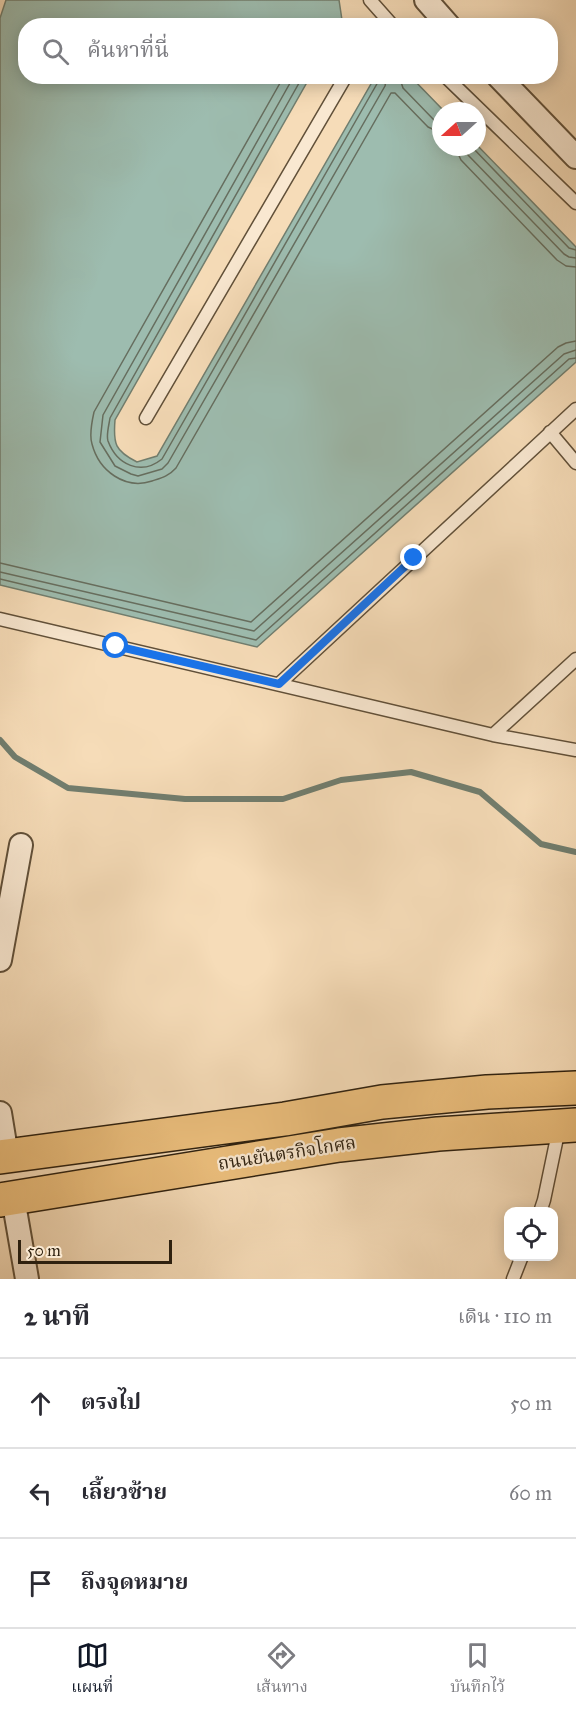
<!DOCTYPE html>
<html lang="th">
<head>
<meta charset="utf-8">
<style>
  body { margin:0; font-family:"IM FELL Great Primer","Noto Serif Thai",serif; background:#f2f2f3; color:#2b2b33 }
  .controls { position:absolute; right:18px; bottom:18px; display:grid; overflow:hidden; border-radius:12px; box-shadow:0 3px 15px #0003 }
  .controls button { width:54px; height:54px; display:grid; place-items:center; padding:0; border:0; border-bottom:2px solid #e1e1e2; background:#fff; color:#2b2b33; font:30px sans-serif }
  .compass { position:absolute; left:432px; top:102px; width:54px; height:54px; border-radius:50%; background:#fff; box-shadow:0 3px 15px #0003; rotate:249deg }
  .scale { position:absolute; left:18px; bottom:15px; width:154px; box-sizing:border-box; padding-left:6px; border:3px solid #2f210f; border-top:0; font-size:16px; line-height:21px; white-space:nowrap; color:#2f210f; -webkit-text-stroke:4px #f9e8d1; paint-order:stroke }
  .stop { position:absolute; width:18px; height:18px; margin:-14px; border:4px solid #1a73e8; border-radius:50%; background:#fff }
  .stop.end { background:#1a73e8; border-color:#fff; box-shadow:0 2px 6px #0008 }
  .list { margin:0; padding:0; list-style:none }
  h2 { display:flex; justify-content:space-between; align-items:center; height:78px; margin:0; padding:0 24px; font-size:26px }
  h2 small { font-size:20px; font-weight:400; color:#7c7c81 }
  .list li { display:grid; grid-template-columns:39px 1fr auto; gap:18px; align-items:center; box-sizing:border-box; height:90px; padding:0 24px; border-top:2px solid #e1e1e2 }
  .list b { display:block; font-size:22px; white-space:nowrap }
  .list em { font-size:20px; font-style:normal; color:#7c7c81 }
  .icon { flex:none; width:33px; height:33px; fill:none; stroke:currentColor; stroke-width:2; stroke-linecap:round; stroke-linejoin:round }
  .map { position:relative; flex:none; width:576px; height:1279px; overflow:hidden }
  .search { position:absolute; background:#fff; box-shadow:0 3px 15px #0003; left:18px; right:18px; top:18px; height:66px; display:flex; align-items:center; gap:15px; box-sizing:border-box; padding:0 21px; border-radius:24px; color:#7c7c81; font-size:22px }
  .sheet { height:348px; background:#fff }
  nav { display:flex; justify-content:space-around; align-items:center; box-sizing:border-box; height:84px; border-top:2px solid #e1e1e2; background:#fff; font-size:16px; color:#7c7c81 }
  nav a { display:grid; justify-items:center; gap:3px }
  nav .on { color:#111827 }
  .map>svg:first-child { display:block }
  .water { fill:#9dbcaf; stroke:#717e6f; stroke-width:1.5 }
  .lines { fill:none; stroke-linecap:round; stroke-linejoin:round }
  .shore { stroke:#666e5f; stroke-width:1.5 }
  .stream { stroke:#717e6f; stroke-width:6 }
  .lane-casing { stroke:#615039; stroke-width:15 }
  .street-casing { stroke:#615039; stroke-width:26 }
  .highway-casing { stroke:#2f210f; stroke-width:36 }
  .lane { stroke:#f9e8d1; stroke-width:12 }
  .street { stroke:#f9e8d1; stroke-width:22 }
  .highway { stroke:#ebbe7c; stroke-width:33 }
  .route { stroke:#1a73e8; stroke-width:8 }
  .labels { text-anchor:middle; stroke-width:4.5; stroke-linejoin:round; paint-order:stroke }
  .street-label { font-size:18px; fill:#2f210f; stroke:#f9e8d1 }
</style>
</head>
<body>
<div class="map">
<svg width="576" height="1279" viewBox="0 0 576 1279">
  <rect width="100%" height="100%" fill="#f6dcb8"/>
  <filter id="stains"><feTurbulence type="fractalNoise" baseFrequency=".00333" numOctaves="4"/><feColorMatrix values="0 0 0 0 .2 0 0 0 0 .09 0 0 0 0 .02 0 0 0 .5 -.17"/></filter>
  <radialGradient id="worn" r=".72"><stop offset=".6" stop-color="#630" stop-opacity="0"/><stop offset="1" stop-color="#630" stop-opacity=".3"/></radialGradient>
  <path class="water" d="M6 0H339L342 20 339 25 26 26V76L310 77 115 420C113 444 115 451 137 462L157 456 375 77H411L444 111H441V147H477V145L576 247V362L257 647 0 585V18Z"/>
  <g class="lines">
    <path class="shore" d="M284 76 94 412C92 421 89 435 92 444 99 471 125 490 152 481 161 478 169 476 176 468L391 93H395L428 127 441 133
      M294 76 103 415 100 442 115 466 131 474 138 476 162 469 168 463 385 86 387 76
      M303 76 110 418C109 425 106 435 108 441 117 465 141 476 162 459L378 82 379 76
      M399 76 403 88 434 120 441 124
      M455 147 461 160 557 260 566 266 576 267
      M464 147 468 155 564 254 569 257 576 258
      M472 147 569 248 576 250
      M0 563 251 622 558 347 566 343 576 341
      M0 572 254 631 564 354 576 350
      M0 579 256 640 569 359 576 358"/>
    <path class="stream" d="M0 740 15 757 68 788 185 799H283L341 780 411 772 480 792 541 844 576 852"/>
    <g class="lane-casing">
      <path id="lane" d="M370 0 393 26
        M445 76 576 203
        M146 418 346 76
        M550 432 576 463
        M0 619 493 735 576 750
        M279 684 576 409
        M493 735 576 659
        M540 1212 544 1200 559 1128
        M513 1279 522 1256"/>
    </g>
    <g class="street-casing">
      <path id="street" d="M426 0 449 26
        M498 76 576 157
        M0 960 21 845
        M0 1113 7 1156
        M13 1198 27 1279"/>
    </g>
    <g class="highway-casing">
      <path id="highway" d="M0 1157 285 1119 382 1102 487 1092 576 1088
        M0 1200 339 1145 438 1134 576 1125"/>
    </g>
    <use href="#lane" class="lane"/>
    <use href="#street" class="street"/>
    <use href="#highway" class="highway"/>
  </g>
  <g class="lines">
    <path class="route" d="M116 646 279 684 414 558"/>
  </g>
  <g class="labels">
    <g class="street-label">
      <text transform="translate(287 1153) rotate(-9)" y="6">ถนนยันตรกิจโกศล</text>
    </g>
  </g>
  <rect width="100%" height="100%" filter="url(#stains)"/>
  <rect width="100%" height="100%" fill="url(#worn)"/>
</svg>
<div class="controls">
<button><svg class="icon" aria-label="locate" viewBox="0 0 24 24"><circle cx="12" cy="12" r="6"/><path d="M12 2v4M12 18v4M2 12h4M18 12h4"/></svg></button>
</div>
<svg class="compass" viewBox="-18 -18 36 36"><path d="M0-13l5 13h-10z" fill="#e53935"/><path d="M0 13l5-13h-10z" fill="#7c7c81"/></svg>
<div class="scale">50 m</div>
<div class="stop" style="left:116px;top:646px"></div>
<div class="stop end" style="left:414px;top:558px"></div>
<div class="search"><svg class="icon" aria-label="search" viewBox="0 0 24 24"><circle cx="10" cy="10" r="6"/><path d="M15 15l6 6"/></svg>ค้นหาที่นี่</div>
</div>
<section class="sheet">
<h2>2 นาที<small>เดิน · 110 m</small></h2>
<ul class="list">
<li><svg class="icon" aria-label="ahead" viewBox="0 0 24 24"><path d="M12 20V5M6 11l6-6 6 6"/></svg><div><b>ตรงไป</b></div><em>50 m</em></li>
<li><svg class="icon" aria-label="left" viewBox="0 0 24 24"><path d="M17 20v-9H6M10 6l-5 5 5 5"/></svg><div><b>เลี้ยวซ้าย</b></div><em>60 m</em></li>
<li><svg class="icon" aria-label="arrive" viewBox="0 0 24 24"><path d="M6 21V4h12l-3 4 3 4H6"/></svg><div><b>ถึงจุดหมาย</b></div></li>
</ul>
</section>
<nav>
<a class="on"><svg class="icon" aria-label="map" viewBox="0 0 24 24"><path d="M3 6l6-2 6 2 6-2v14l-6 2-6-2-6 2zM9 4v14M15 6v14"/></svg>แผนที่</a>
<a><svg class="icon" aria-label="directions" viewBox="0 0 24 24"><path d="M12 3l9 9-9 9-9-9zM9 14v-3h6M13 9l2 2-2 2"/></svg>เส้นทาง</a>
<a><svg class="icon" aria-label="saved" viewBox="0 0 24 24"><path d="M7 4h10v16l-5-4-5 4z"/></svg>บันทึกไว้</a>
</nav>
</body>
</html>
